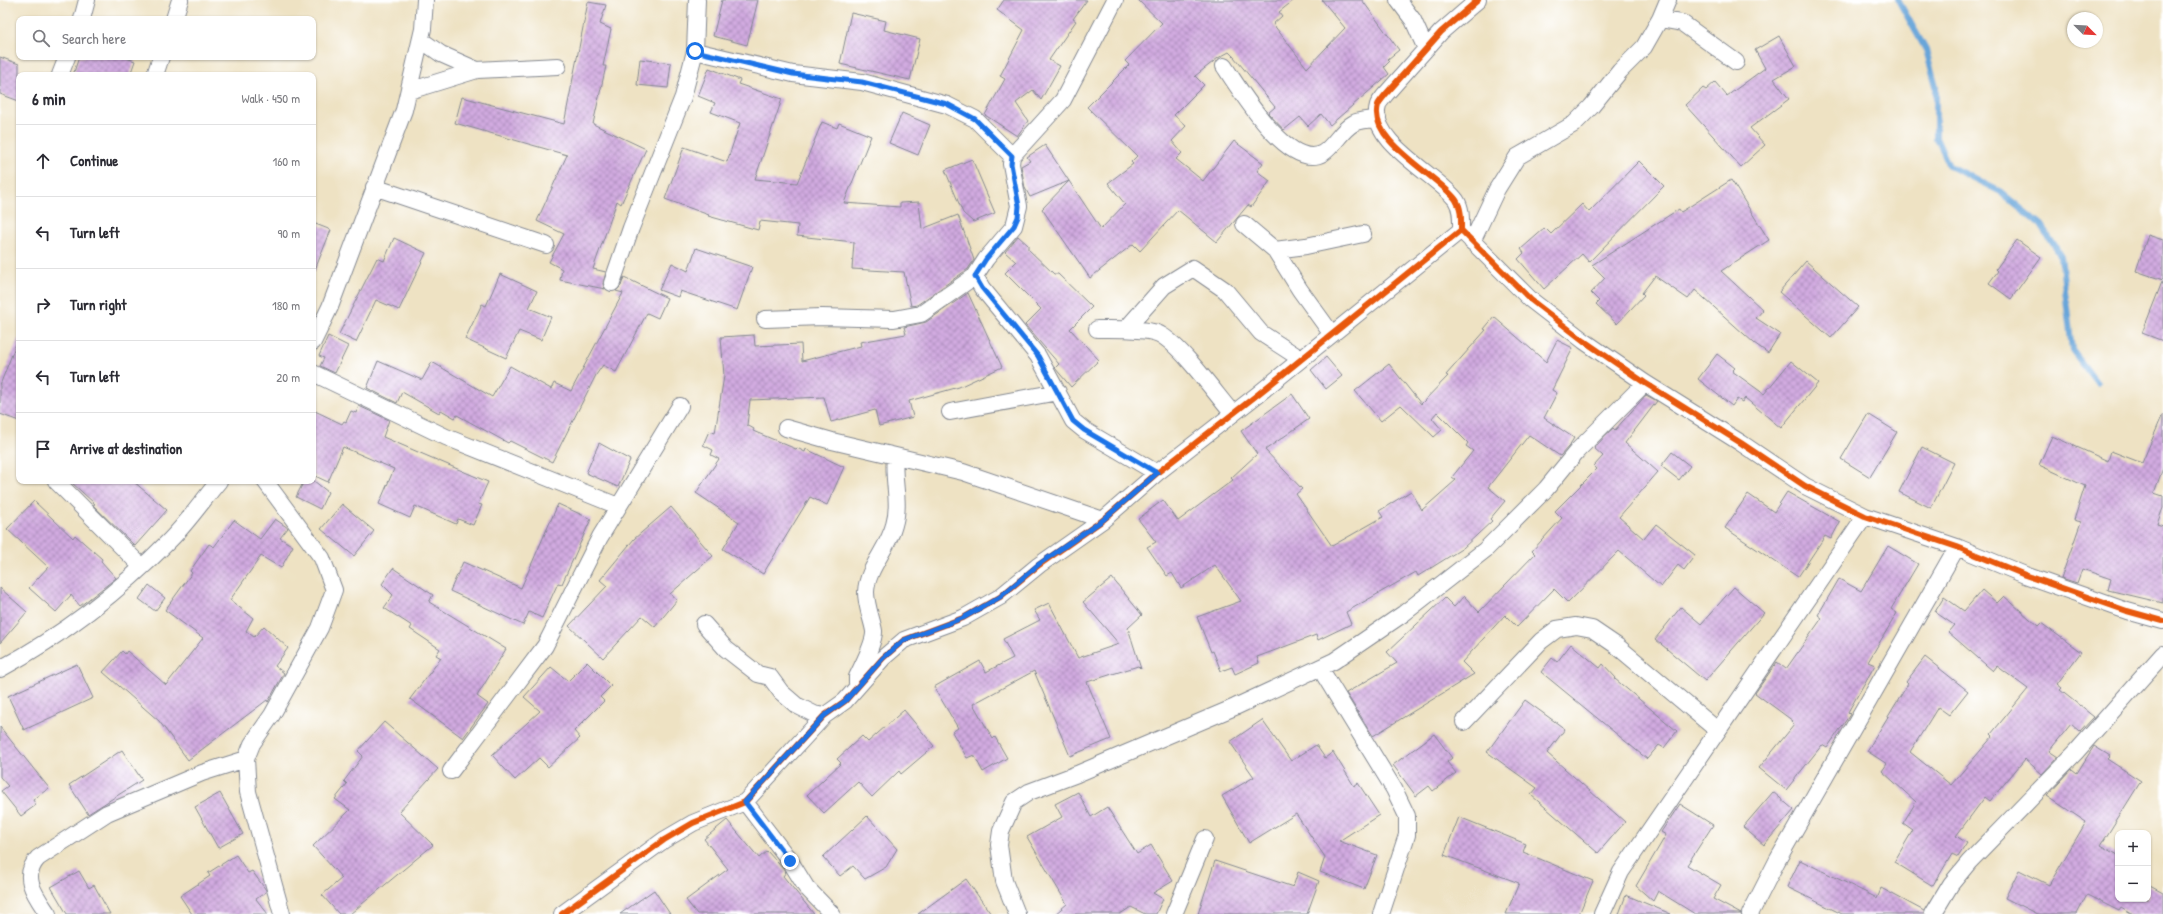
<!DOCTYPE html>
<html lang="en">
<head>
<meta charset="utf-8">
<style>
  body { margin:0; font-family:"Patrick Hand",sans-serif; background:#f7f7f7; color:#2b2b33 }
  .controls { position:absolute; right:12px; bottom:12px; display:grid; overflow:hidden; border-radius:8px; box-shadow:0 1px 3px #0004 }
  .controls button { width:36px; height:36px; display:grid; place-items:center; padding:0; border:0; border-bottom:1px solid #e1e1e2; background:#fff; color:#2b2b33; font:20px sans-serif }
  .compass { position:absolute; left:2067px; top:12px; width:36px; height:36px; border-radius:50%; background:#fff; box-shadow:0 1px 3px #0004; rotate:114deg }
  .stop { position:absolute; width:12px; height:12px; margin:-9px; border:3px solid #1a73e8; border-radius:50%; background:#fff }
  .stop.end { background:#1a73e8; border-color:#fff; box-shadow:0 1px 4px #0008 }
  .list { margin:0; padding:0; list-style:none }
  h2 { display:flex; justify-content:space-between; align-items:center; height:52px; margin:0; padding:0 16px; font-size:17px }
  h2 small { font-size:13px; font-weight:400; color:#7c7c81 }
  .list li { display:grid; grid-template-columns:26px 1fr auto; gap:12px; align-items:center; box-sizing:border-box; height:72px; padding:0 16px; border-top:1px solid #e1e1e2 }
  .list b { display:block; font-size:15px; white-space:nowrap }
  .list em { font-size:13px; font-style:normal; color:#7c7c81 }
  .icon { flex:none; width:22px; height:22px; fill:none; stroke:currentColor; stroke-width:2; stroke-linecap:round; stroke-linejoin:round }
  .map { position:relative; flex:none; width:2163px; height:914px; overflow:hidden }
  .search { position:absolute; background:#fff; box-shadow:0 1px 3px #0004; left:16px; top:16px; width:300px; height:44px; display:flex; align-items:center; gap:10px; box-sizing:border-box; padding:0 14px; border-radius:8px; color:#7c7c81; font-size:15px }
  .panel { position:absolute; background:#fff; box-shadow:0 1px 3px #0004; left:16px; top:72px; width:300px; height:412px; border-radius:8px }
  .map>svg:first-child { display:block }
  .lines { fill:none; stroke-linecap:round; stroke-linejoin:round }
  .stream { stroke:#67a5d9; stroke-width:6 }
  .building { fill:url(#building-cross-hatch) }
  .minor-casing { stroke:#848890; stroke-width:18 }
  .minor { stroke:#fff; stroke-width:16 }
  .cycleway-casing { stroke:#fff; stroke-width:8 }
  .cycleway { stroke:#e8590c; stroke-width:6 }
  .route { stroke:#1a73e8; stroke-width:5 }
</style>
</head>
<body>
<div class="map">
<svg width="2163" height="914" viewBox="0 0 2163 914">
  <defs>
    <pattern id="building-cross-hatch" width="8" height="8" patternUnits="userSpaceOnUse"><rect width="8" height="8" fill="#d1aae0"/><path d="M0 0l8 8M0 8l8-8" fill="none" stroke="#a98bb9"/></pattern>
  </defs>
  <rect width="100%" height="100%" fill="#fff"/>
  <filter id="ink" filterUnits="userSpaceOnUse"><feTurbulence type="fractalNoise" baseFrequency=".025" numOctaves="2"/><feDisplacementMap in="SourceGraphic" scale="8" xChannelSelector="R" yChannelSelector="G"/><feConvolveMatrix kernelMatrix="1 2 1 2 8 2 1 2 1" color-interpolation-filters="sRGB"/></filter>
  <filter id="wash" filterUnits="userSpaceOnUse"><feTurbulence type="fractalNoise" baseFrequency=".012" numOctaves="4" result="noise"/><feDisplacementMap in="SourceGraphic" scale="16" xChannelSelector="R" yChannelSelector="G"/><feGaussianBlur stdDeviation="0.9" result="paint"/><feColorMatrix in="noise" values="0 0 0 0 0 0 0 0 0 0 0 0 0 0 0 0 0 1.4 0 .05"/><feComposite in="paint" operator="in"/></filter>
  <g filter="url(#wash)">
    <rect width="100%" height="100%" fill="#eee2c3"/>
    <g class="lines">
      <path class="stream" d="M1898 0 1926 50 1936 86V138L1949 166 2001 192 2041 225 2061 256 2072 350 2097 383"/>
    </g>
    <g id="blocks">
      <path class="building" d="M722 0H758L747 45 713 36Z
        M1004 0H1087L1073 19 1076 21 1049 60 1060 66 1041 100 1033 90 1016 103 1028 121 1017 136 985 115 1005 79 1000 76 1024 30 997 10Z
        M1138 0H1294L1279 12 1282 16 1273 24 1307 68 1345 28 1322 0H1362L1399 50 1388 59 1390 61 1384 67 1389 74 1330 125 1321 114 1308 126 1300 117 1284 130 1268 113 1275 107 1234 57 1229 52 1218 58 1195 76 1204 85 1174 115 1186 126 1172 141 1182 153 1176 159 1203 181 1234 141 1263 163 1257 171 1270 181 1251 207 1248 205 1217 242 1178 210 1140 251 1133 244 1090 278 1042 209 1069 181 1101 229 1125 204 1108 183 1133 164 1131 162 1137 156 1087 107 1129 65 1125 61 1162 23Z
        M588 2 606 5 600 24 611 29 603 66H606L593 124 646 149 621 204 617 201 593 269 606 272 603 284 605 289 560 280 562 269 549 262 564 234 537 221 567 155 455 123 462 97 564 124Z
        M851 13 886 21 884 30 920 39 910 80 840 64Z
        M1779 36 1796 66 1774 79 1789 99 1750 128 1765 145 1741 167 1685 105 1703 88 1706 90 1715 82 1727 96 1765 68 1755 50Z
        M0 57 19 64V101L0 94Z
        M79 57H123L135 61 130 75H73Z
        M640 59 671 63 668 88 637 85Z
        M709 68 740 80 738 84 782 99 755 179 797 183 822 122 837 128 839 123 871 136 844 203 900 207V203L919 202 922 229 958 215 974 260 968 269 917 305 911 306 904 272 852 269 854 242 797 236 798 225 760 221 758 230 708 216 709 215 665 199 684 147 727 162 740 123 711 112 715 103 698 96Z
        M902 113 930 125 918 155 889 143Z
        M1045 145 1069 181 1030 197 1025 188 1021 166 1030 161 1027 157Z
        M972 159 995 213 973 222 963 213 945 170Z
        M1639 161 1664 186 1589 262 1582 254 1544 289 1518 259 1524 253 1521 249 1545 228 1551 234 1582 204 1589 212Z
        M1731 180 1769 240 1721 271 1763 310 1756 318 1780 334 1768 353 1754 343 1695 290 1688 299 1655 276 1642 293 1644 295 1617 324 1596 304 1599 301 1591 293 1605 278 1592 265 1679 209 1681 212Z
        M313 223 331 230 314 272H313Z
        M2148 235 2163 240V280L2136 271Z
        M1018 236 1028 245V249L1054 274H1058L1092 307 1070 329 1099 360 1071 387 1055 368 1059 364 1025 325 1041 309 1005 273 1016 262 1005 252Z
        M394 238 426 253 399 310 376 300 356 342 339 334 377 258 384 261Z
        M2017 240 2041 257 2011 299 1989 283 1998 271 1996 269Z
        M696 248 752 267 737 310 680 291 678 297 659 290 672 263 688 271Z
        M1806 261 1858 307 1831 338 1779 292Z
        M500 274 537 291 529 308 551 317 541 340 519 331 506 358 465 339 482 304 486 306Z
        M624 277 667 298 658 318 647 313 616 372 603 365 596 375 552 462 510 441 508 443 457 415 455 418 441 410 439 413 402 392 397 403 367 388 378 361 422 380 432 362 492 397 510 366 551 389 554 383 571 391 623 293 616 291 621 286Z
        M2162 282H2163V341L2142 333Z
        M968 293 1002 367 959 387 909 401 913 417 879 426 875 410 831 422 824 397 750 400 747 425 754 429 753 431 796 449 797 448 805 452 806 449 844 467 827 505 810 497 763 574 723 549 739 522 696 493 719 459 711 455 713 450 703 445 709 431 715 433 724 376 721 337 754 335 755 346 801 344 802 361 861 346 860 342 906 334 904 327 926 322Z
        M1494 317 1546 362 1557 340 1573 348 1552 390 1557 393 1544 418 1574 438 1569 446 1560 456 1529 435 1488 487 1505 501 1490 519 1492 521 1463 548 1418 576 1416 572 1346 612 1351 624 1318 640 1316 635 1257 657 1259 663 1235 674 1232 667 1221 671 1213 651 1211 652 1197 617 1241 601 1215 565 1181 588 1172 573 1167 576 1147 547 1156 542 1138 519 1163 500 1178 521 1233 480 1231 478 1257 454 1241 431 1292 394 1309 419 1265 450 1302 489 1296 494 1332 546 1383 517 1379 511 1411 491 1422 510 1456 480 1452 477 1473 451 1466 446 1468 443 1437 412 1432 418 1442 430 1434 437 1401 405 1381 421 1355 391 1389 364 1421 404 1448 376 1446 375 1486 330 1484 329Z
        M328 336 348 346 335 373 320 366 324 358 319 356Z
        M18 339H19V421L0 414V385Z
        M1717 354 1735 368 1732 371 1764 394 1791 361 1818 383 1781 428 1745 398 1742 402 1737 399 1732 406 1698 379Z
        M1326 357 1342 376 1326 389 1311 370Z
        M1646 395 1657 401 1625 443 1658 472 1619 517 1644 539 1656 524 1695 555 1684 570 1678 565 1661 587 1619 551 1568 603 1554 589 1517 627 1505 615 1462 662 1474 674 1373 736 1346 693 1397 663 1387 652 1445 598 1454 607 1464 596 1479 612 1535 554 1532 551 1562 518 1555 511 1597 469 1594 466 1603 456 1594 448 1613 428 1615 430Z
        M359 406 389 420 383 437 488 482 478 504 482 505 473 525 458 519 456 524 415 506 410 518 379 504 394 469 343 447 328 482 313 475V410L342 424 344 421 346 422 351 411 356 413Z
        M1868 414 1897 432 1870 477 1841 459Z
        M2163 414V468L2154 493 2163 496V508L2157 524 2163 526V603L2108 590 2111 579 2082 569 2077 583 2061 578 2081 522 2074 520 2085 486 2039 465 2052 436 2108 461 2111 451 2142 463Z
        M599 443 630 460 618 487 586 473Z
        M1922 447 1954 463 1931 508 1899 492Z
        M1672 452 1690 466 1679 480 1661 466Z
        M70 481H133L167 510 135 546 93 505 95 504Z
        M304 481H314L328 492 320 509 296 497Z
        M1787 492 1840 522 1831 539 1825 536 1798 577 1725 528 1748 494 1774 512Z
        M34 501 73 538 75 535 102 559 101 561 116 578 80 606 71 595 56 612 29 588 48 567 7 529Z
        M342 504 374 531 354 556 321 529Z
        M558 504 591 519 562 584 558 583 542 618 529 612 523 625 450 591 463 562 521 588Z
        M671 507 713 556 670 594 677 600 655 627 642 616 603 658 569 626 607 586 600 580 634 539Z
        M275 519 288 528 280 538 293 546 281 568 261 556 230 600 253 618 246 631 254 637 264 626 288 648 275 666 284 673 268 702 267 700 188 760 159 721 103 672 122 651 125 654 127 651 166 685 203 638 165 610 192 573 190 571 209 544 214 547 234 520 260 539Z
        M1888 546 1918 564 1891 609 1897 613 1868 662 1875 665 1848 712 1850 714 1849 716 1827 748 1822 745 1786 790 1759 768 1794 725 1791 723 1793 721 1755 693 1777 662 1786 669 1822 618 1818 615 1839 579 1861 591Z
        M393 568 433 595 429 602 506 649 477 696 488 704 463 738 410 699 441 658 436 655 440 649 410 629 412 626 384 608 393 595 382 584Z
        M1112 578 1142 615 1128 628 1141 669 1138 666 1087 682 1111 739 1070 756 1034 671 973 704 993 739 995 737 1007 758 983 772 974 755 967 758 952 732 958 728 934 687 980 661 986 672 1013 658 1003 639 1040 620 1034 610 1049 603 1078 658 1119 644 1083 602Z
        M149 585 165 598 155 611 139 599Z
        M1734 587 1764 613 1705 681 1655 639 1681 607 1701 624Z
        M0 588 27 612 0 643Z
        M1982 590 1997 603 2004 596 2038 626 2041 623 2081 652 2057 684 2062 688 2060 690 2094 717 2080 732 2071 724 2049 751 2058 757 2042 774 2025 759 1990 801 1985 797 1956 836 1967 843 1958 857 1952 854 1933 886 1894 862 1913 830 1903 823 1916 802 1882 771 1887 764 1867 751 1908 684 1906 682 1925 657 1968 691 1949 715 1938 707 1910 752 1951 785 1993 736 1991 734 2028 689 1997 666 1993 671 1948 632 1954 625 1935 612 1944 597 1964 611Z
        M1571 644 1600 668 1603 664 1616 678 1615 679 1677 731 1664 748 1659 745 1647 759 1541 672 1552 658 1557 662Z
        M587 662 611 686 600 697 604 701 574 731 580 738 548 767 539 758 515 780 492 755 540 711 524 697 551 667 568 681Z
        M77 664 93 698 24 730 8 696Z
        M1525 700 1565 729 1547 753 1625 822 1598 853 1531 795 1537 788 1487 752Z
        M904 710 934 746 901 774 899 771 872 797 858 782 824 813 807 795 841 763 837 759 862 736 868 742Z
        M1262 720 1291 761 1316 745 1325 758 1333 752 1354 786 1358 783 1379 815 1339 841 1377 855 1364 889 1320 872 1325 857 1296 814 1249 843 1222 796 1254 777 1230 742Z
        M384 722 438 769 399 812 433 845 350 914H339L322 895 342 878 313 846 350 810 335 799 347 784 344 781 363 756 358 751Z
        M0 727 49 788 33 800 36 805 21 816 1 791 8 786 0 777Z
        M1434 734 1452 758 1447 762 1456 773 1433 791 1429 786 1416 796 1393 765Z
        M2094 746 2110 756 2107 759 2141 781 2101 845 2118 855V899H2148V885L2163 893V914H2131L2121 908 2119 911 2087 895 2077 914H2037L2005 898 2019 870 2049 885 2086 822 2047 796 2072 769 2077 773Z
        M122 750 142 780 88 814 69 785Z
        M1078 792 1091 817 1107 807 1137 854 1151 845 1173 881 1153 893 1163 899 1156 914H1145L1131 907 1120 914H1055L1067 904 1027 837 1062 817 1055 804Z
        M1773 792 1794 810 1764 845 1743 827Z
        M220 793 243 834 218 848 195 807Z
        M1680 804 1713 825 1687 865 1721 885 1713 899 1741 914H1695L1658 891 1653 901 1636 886 1666 835 1661 832Z
        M867 816 897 849 886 867 865 879 853 866 840 876 823 857Z
        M1459 817 1526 844 1523 852 1593 881 1579 914H1506L1519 883 1444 855Z
        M727 820 759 858 767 851 786 872 783 876 814 914H697L686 900 728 869 704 839Z
        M236 855 248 873 252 871 266 890V892L256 899 268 914H192L180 896 210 876 208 873Z
        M1800 860 1877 898 1881 888 1924 911V914H1842L1787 887Z
        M1215 861 1293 887 1298 872 1319 881 1307 914H1198Z
        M79 871 89 888 94 885 110 914H67L51 887Z
        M966 879 991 914H918Z
        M654 890 670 914H620Z
        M1626 895 1671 914H1619Z"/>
    </g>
  </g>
  <g filter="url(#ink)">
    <use href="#blocks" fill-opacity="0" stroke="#848890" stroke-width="1"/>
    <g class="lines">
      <g class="minor-casing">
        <path id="minor" d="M1398 0 1413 20 1426 49
          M1478 0 1441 32 1385 95C1383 98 1379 102 1378 105 1367 141 1439 176 1456 200 1462 209 1461 220 1461 230L1531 300 1584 341 1645 383 1741 443 1805 486 1865 516 1957 547 2025 575 2127 611 2163 621
          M82 19 87 0
          M174 19 180 0
          M1660 19 1682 23 1736 62
          M421 40 441 54 477 70
          M695 51 793 74 862 82 947 105 975 119 1012 156
          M1224 66C1239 88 1289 173 1323 153 1335 145 1341 130 1354 123 1360 120 1371 120 1378 118
          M60 75 67 57
          M155 75 161 57
          M409 91 477 70 558 66
          M374 187 546 245
          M1244 224 1275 250 1300 290 1331 333
          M1472 242 1497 189 1517 157 1574 124 1591 107 1620 71 1644 47 1660 19 1668 0
          M1275 250 1306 246 1363 234
          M975 276 982 288 1038 356 1073 421 1084 430 1157 473
          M612 283 631 228 683 97 695 51 697 0
          M765 319 822 317 894 319 921 314 975 276 986 259 1014 226 1019 206 1011 164 1012 156 1063 100 1115 0
          M1097 329C1111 329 1150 328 1161 335 1182 347 1215 393 1233 414
          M1126 329 1164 286 1193 268 1225 290 1261 333 1301 359
          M313 342 330 307 404 110 423 29 425 0
          M313 373 446 437 618 506
          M950 412 1058 392
          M786 428 832 441 963 472 1103 520
          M56 481 141 566
          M265 481 322 558 334 590 320 628 272 715 252 744 246 759 248 792 282 914
          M704 624 726 649 758 674 770 677 781 692 796 705 814 714 824 716
          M1320 668 1394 789 1407 816V835L1381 914
          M0 669C63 635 120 591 170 540 188 522 203 500 219 481
          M857 683V677C862 667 875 641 874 631 872 619 866 606 866 592 867 568 888 549 894 525 901 502 892 480 895 456
          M1464 722 1541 641 1557 629 1576 626 1592 629 1617 646 1717 730
          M451 771 545 646 600 537 680 406
          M745 802 790 861 806 887 832 914
          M48 914C36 896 20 877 38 858L107 813 202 773 246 759
          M562 914 664 840 693 823 745 802 824 716 845 701 883 658 904 640 963 618 1000 597 1039 565 1103 520 1157 473 1257 395 1461 230
          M1017 914 1004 881 999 845 1001 831 1014 802 1029 792 1077 774 1235 707 1334 661 1403 614 1485 550 1546 489 1577 451 1645 383
          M1174 914 1205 839
          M1602 914 1621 872 1865 516
          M1750 914 1777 861 1957 547
          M1933 914 1951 884 1969 862 2076 752 2163 654"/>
      </g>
      <use href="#minor" class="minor"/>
      <g class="cycleway-casing">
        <path id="cycleway" d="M1478 0 1441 32 1385 95C1383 98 1379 102 1378 105 1367 141 1439 176 1456 200 1462 209 1461 220 1461 230L1531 300 1584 341 1645 383 1741 443 1805 486 1865 516 1957 547 2025 575 2127 611 2163 621
          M562 914 664 840 693 823 745 802 824 716 845 701 883 658 904 640 963 618 1000 597 1039 565 1103 520 1157 473 1257 395 1461 230"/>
      </g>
      <use href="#cycleway" class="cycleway"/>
    </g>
  </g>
  <g class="lines" filter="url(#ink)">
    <path class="route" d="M695 51 793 74 862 82 947 104 975 119 1012 156 1011 164 1019 206 1018 217 1014 226 986 259 975 276 982 288 1038 356 1073 421 1084 430 1157 473 1103 520 1039 564 1000 597 963 618 904 640 883 658 845 701 824 716 745 802 790 861"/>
  </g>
</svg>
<div class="controls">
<button>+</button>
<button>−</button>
</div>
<svg class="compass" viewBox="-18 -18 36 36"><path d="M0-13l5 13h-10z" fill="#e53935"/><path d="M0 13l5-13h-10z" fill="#7c7c81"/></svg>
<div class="stop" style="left:695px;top:51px"></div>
<div class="stop end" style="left:790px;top:861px"></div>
<div class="search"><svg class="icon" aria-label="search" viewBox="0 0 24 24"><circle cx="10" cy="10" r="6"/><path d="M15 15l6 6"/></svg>Search here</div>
<section class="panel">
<h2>6 min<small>Walk · 450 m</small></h2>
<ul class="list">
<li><svg class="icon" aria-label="ahead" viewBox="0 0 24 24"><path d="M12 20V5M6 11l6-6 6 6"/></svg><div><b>Continue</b></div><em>160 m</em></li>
<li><svg class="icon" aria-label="left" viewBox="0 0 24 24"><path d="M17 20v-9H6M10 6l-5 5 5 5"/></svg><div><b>Turn left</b></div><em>90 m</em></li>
<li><svg class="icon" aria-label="right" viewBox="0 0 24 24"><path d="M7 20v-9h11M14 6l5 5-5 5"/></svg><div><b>Turn right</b></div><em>180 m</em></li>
<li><svg class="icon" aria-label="left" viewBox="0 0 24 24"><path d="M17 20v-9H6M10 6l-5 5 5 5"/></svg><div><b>Turn left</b></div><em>20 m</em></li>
<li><svg class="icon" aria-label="arrive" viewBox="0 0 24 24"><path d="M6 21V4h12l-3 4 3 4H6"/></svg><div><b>Arrive at destination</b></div></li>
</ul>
</section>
</div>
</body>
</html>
